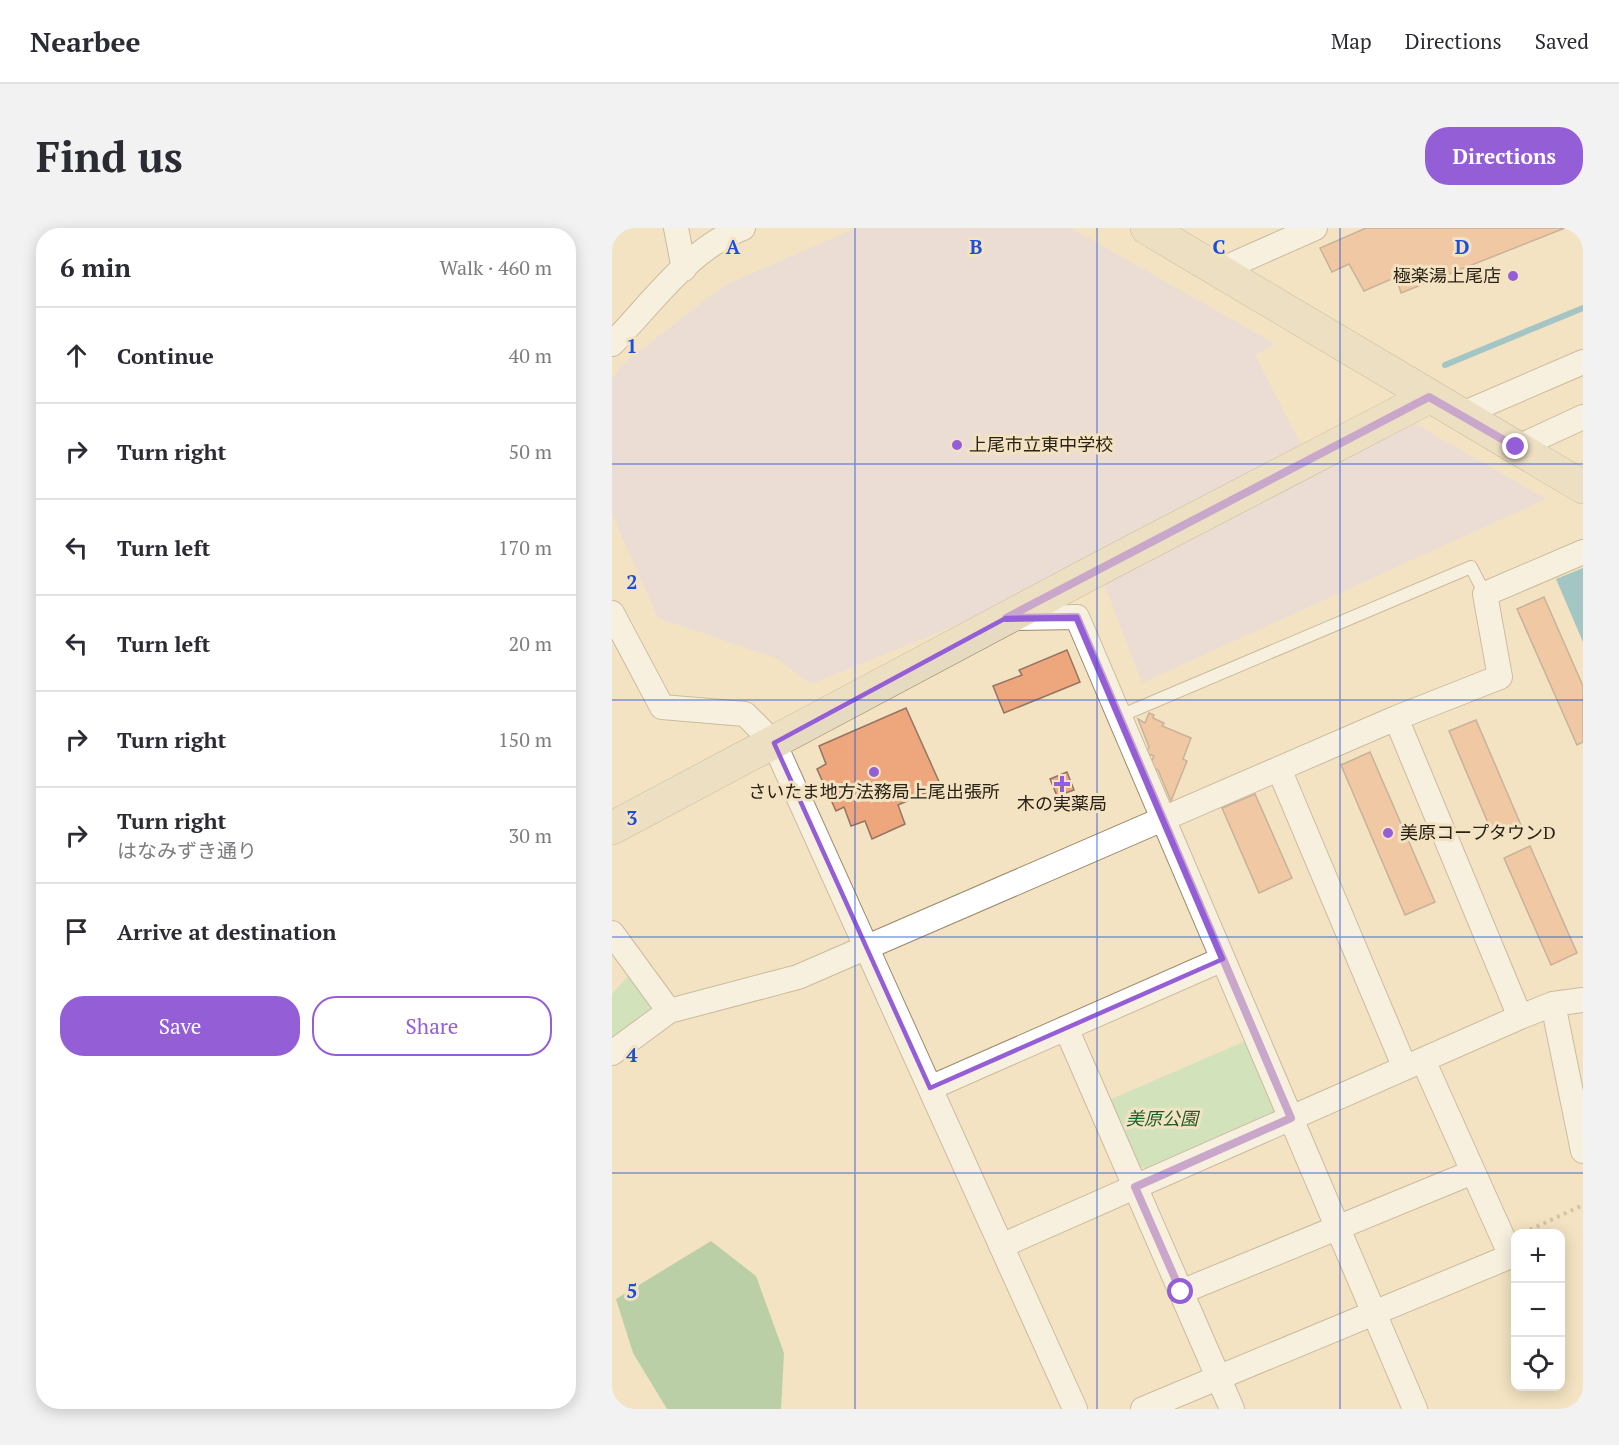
<!DOCTYPE html>
<html lang="en">
<head>
<meta charset="utf-8">
<style>
  body { margin:0; font-family:"PT Serif","Noto Sans JP",serif; background:#f2f2f3; color:#2b2b33 }
  .controls { position:absolute; right:18px; bottom:18px; display:grid; overflow:hidden; border-radius:12px; box-shadow:0 3px 15px #0003 }
  .controls button { width:54px; height:54px; display:grid; place-items:center; padding:0; border:0; border-bottom:2px solid #e1e1e2; background:#fff; color:#2b2b33; font:30px sans-serif }
  .stop { position:absolute; width:18px; height:18px; margin:-14px; border:4px solid #945ed6; border-radius:50%; background:#fff }
  .stop.end { background:#945ed6; border-color:#fff; box-shadow:0 2px 6px #0008 }
  .list { margin:0; padding:0; list-style:none }
  h2 { display:flex; justify-content:space-between; align-items:center; height:78px; margin:0; padding:0 24px; font-size:26px }
  h2 small { font-size:20px; font-weight:400; color:#7c7c81 }
  .list li { display:grid; grid-template-columns:39px 1fr auto; gap:18px; align-items:center; box-sizing:border-box; height:96px; padding:0 24px; border-top:2px solid #e1e1e2 }
  .list b { display:block; font-size:22px; white-space:nowrap }
  .list p { margin:0; font-size:20px; white-space:nowrap; color:#7c7c81 }
  .list em { font-size:20px; font-style:normal; color:#7c7c81 }
  .actions { display:flex; gap:12px; padding:18px 24px }
  .actions a { flex:1; padding:14px 0; border:2px solid #945ed6; border-radius:24px; text-align:center; font-size:21px; color:#945ed6 }
  .actions .main { background:#945ed6; color:#fff }
  .icon { flex:none; width:33px; height:33px; fill:none; stroke:currentColor; stroke-width:2; stroke-linecap:round; stroke-linejoin:round }
  .map { position:relative; flex:none; width:971px; height:1181px; overflow:hidden; border-radius:24px }
  header { display:flex; align-items:center; gap:36px; box-sizing:border-box; height:84px; padding:0 30px; background:#fff; border-bottom:2px solid #e1e1e2 }
  header strong { font-size:28px }
  nav { display:flex; gap:33px; margin-inline-start:auto; font-size:21px }
  .intro { display:flex; align-items:center; justify-content:space-between; box-sizing:border-box; height:144px; padding:0 36px }
  h1 { margin:0; font-size:42px }
  .button { padding:15px 27px; border-radius:24px; background:#945ed6; color:#fff; font-size:21px; font-weight:700 }
  main { display:flex; gap:36px; padding:0 36px }
  aside { flex:1; background:#fff; border-radius:24px; box-shadow:0 3px 15px #0003 }
  .map>svg:first-child { display:block }
  .education { fill:#e3d5e8 }
  .green { fill:#aadfb1 }
  .forest { fill:#77b781 }
  .water { fill:#43a1c5 }
  .lines { fill:none; stroke-linecap:round; stroke-linejoin:round }
  .stream { stroke:#43a1c5; stroke-width:6 }
  .building { fill:#eea67d; stroke:#947564; stroke-width:1.5 }
  .lane-casing { stroke:#9a8b6d; stroke-width:14 }
  .street-casing { stroke:#9a8b6d; stroke-width:26 }
  .secondary-casing { stroke:#9a8b6d; stroke-width:34 }
  .path { stroke:#ab9e85; stroke-width:4; stroke-dasharray:3 4.5; stroke-linecap:butt }
  .lane { stroke:#fff; stroke-width:12 }
  .street { stroke:#fff; stroke-width:24 }
  .secondary { stroke:#e6dac0; stroke-width:33 }
  .route { stroke:#945ed6; stroke-width:8 }
  .marked { fill:none; stroke:#945ed6; stroke-width:4.5; stroke-linejoin:round }
  .grid { fill:none; stroke:#1d4ed8; stroke-width:1.5; stroke-opacity:0.55 }
  .poi-dot { fill:#945ed6; stroke:#f3e3c2; stroke-width:2 }
  .labels { text-anchor:middle; stroke-width:6; stroke-linejoin:round; paint-order:stroke }
  .poi-label { font-size:18px; fill:#292216; stroke:#f3e3c2; text-anchor:start }
  .park-label { font-size:18px; font-style:italic; fill:#1a5e2b; stroke:#f3e3c2 }
  .grid-label { font-size:20px; text-anchor:middle; font-weight:bold; fill:#1d4ed8; stroke:#f3e3c2; stroke-width:6; stroke-linejoin:round; paint-order:stroke }
</style>
</head>
<body>
<header>
<strong>Nearbee</strong>
<nav><a>Map</a><a>Directions</a><a>Saved</a></nav>
</header>
<div class="intro"><h1>Find us</h1><a class="button">Directions</a></div>
<main>
<aside>
<h2>6 min<small>Walk · 460 m</small></h2>
<ul class="list">
<li><svg class="icon" aria-label="ahead" viewBox="0 0 24 24"><path d="M12 20V5M6 11l6-6 6 6"/></svg><div><b>Continue</b></div><em>40 m</em></li>
<li><svg class="icon" aria-label="right" viewBox="0 0 24 24"><path d="M7 20v-9h11M14 6l5 5-5 5"/></svg><div><b>Turn right</b></div><em>50 m</em></li>
<li><svg class="icon" aria-label="left" viewBox="0 0 24 24"><path d="M17 20v-9H6M10 6l-5 5 5 5"/></svg><div><b>Turn left</b></div><em>170 m</em></li>
<li><svg class="icon" aria-label="left" viewBox="0 0 24 24"><path d="M17 20v-9H6M10 6l-5 5 5 5"/></svg><div><b>Turn left</b></div><em>20 m</em></li>
<li><svg class="icon" aria-label="right" viewBox="0 0 24 24"><path d="M7 20v-9h11M14 6l5 5-5 5"/></svg><div><b>Turn right</b></div><em>150 m</em></li>
<li><svg class="icon" aria-label="right" viewBox="0 0 24 24"><path d="M7 20v-9h11M14 6l5 5-5 5"/></svg><div><b>Turn right</b><p>はなみずき通り</p></div><em>30 m</em></li>
<li><svg class="icon" aria-label="arrive" viewBox="0 0 24 24"><path d="M6 21V4h12l-3 4 3 4H6"/></svg><div><b>Arrive at destination</b></div></li>
</ul>
<div class="actions"><a class="main">Save</a><a>Share</a></div>
</aside>
<div class="map">
<svg width="971" height="1181" viewBox="0 0 971 1181">
  <rect width="100%" height="100%" fill="#f3e3c2"/>
  <path class="education" d="M244 0H459L663 116 643 127 702 241 797 192 934 271 530 455 486 340 199 456 164 430 46 390 0 286V152L8 138 113 57Z"/>
  <path class="green" d="M18 746 39 774 37 786 0 814V766Z
    M638 811 665 874 663 884 534 940 524 937 497 872Z"/>
  <path class="forest" d="M99 1013 144 1048 172 1125 169 1181H55L21 1125 4 1071Z"/>
  <path class="water" d="M971 340V414L944 351Z"/>
  <g class="lines">
    <path class="stream" d="M833 137 971 80"/>
  </g>
  <path class="building" d="M754 0H953L789 65 784 49 752 63 737 36 720 44 708 20Z
    M932 369 971 458V514L965 517 905 381Z
    M455 422 468 454 392 485 381 458 410 447 407 442Z
    M294 480 329 558 286 577 293 596 260 611 253 593 239 598 232 579 224 583 205 541 214 536 207 518Z
    M537 485 542 487 541 490 552 495 550 498 579 510 571 531 575 533 559 573 546 542 537 538 542 528 534 525 537 519 526 491 533 495Z
    M864 492 909 597 882 609 837 503Z
    M758 524 823 674 793 687 729 537Z
    M455 544 462 562 445 568 438 551Z
    M643 566 680 650 647 665 610 580Z
    M918 618 965 725 939 737 892 630Z"/>
  <g class="lines">
    <g class="lane-casing">
      <path id="lane" d="M508 488 859 339 873 366"/>
    </g>
    <g class="street-casing">
      <path id="street" d="M64 0 72 41
        M606 43 703 0
        M0 116C39 76 78 20 131 0
        M848 187 971 134
        M904 220 971 189
        M0 385 50 479 133 486 162 515 463 1181
        M399 390 465 389 803 1181
        M784 490 908 789
        M667 541 793 840
        M0 705 57 783
        M941 776 971 923
        M454 800 620 1181
        M0 825 57 783 186 749 784 490 888 449 873 366 971 324
        M318 860 611 731
        M389 1018 908 789 941 776 971 772
        M569 1064 861 944
        M531 1181 899 1028 811 832"/>
    </g>
    <g class="secondary-casing">
      <path id="secondary" d="M535 0 971 259
        M0 600 496 336 817 169"/>
    </g>
    <path class="path" d="M911 1005 971 977"/>
    <use href="#lane" class="lane"/>
    <use href="#street" class="street"/>
    <use href="#secondary" class="secondary"/>
  </g>
  <g class="lines">
    <path class="route" d="M569 1064 523 959 679 890 465 389 394 390 817 169 904 219"/>
  </g>
  <path d="M0 0H971V1181H0ZM465 389 611 731 318 860 162 515 394 390Z" fill="#f3e3c2" fill-opacity=".55" fill-rule="evenodd"/>
  <path class="marked" d="M465 389 611 731 318 860 162 515 394 390Z"/>
  <path class="grid" d="M243 0V1181M485 0V1181M728 0V1181M0 236H971M0 472H971M0 709H971M0 945H971"/>
  <g class="poi-dot">
    <circle cx="901" cy="48" r="6"/>
    <circle cx="345" cy="217" r="6"/>
    <circle cx="262" cy="544" r="6"/>
    <path d="M447 547h6v6h6v6h-6v6h-6v-6h-6v-6h6z"/>
    <circle cx="776" cy="605" r="6"/>
  </g>
  <g class="labels">
    <g class="poi-label">
      <text x="889" y="54" text-anchor="end">極楽湯上尾店</text>
      <text x="357" y="223">上尾市立東中学校</text>
      <text x="262" y="570" text-anchor="middle">さいたま地方法務局上尾出張所</text>
      <text x="450" y="582" text-anchor="middle">木の実薬局</text>
      <text x="788" y="611">美原コープタウンD</text>
    </g>
    <g class="park-label">
      <text x="550" y="897">美原公園</text>
    </g>
  </g>
  <g class="grid-label">
    <text x="121" y="26">A</text>
    <text x="364" y="26">B</text>
    <text x="607" y="26">C</text>
    <text x="850" y="26">D</text>
    <text x="20" y="125">1</text>
    <text x="20" y="361">2</text>
    <text x="20" y="597">3</text>
    <text x="20" y="834">4</text>
    <text x="20" y="1070">5</text>
  </g>
</svg>
<div class="controls">
<button>+</button>
<button>−</button>
<button><svg class="icon" aria-label="locate" viewBox="0 0 24 24"><circle cx="12" cy="12" r="6"/><path d="M12 2v4M12 18v4M2 12h4M18 12h4"/></svg></button>
</div>
<div class="stop" style="left:569px;top:1064px"></div>
<div class="stop end" style="left:904px;top:219px"></div>
</div>
</main>
</body>
</html>
